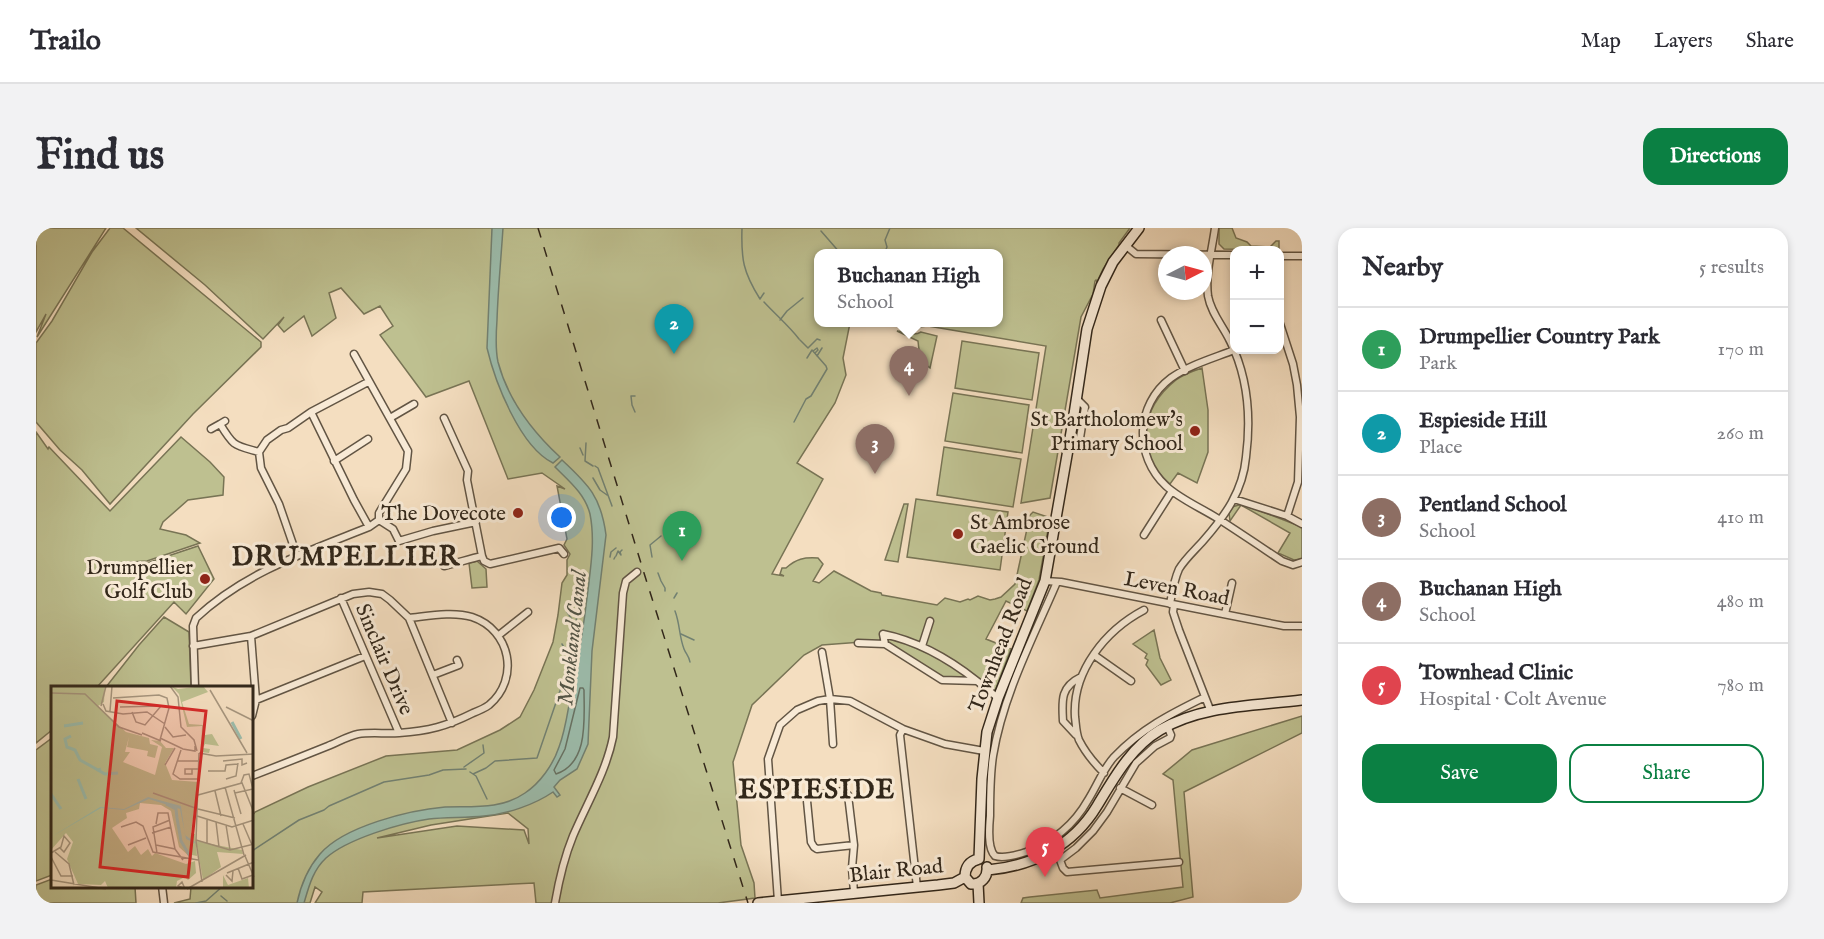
<!DOCTYPE html>
<html lang="en">
<head>
<meta charset="utf-8">
<style>
  body { margin:0; font-family:"IM FELL English",serif; background:#f2f2f3; color:#2b2b33 }
  .controls { position:absolute; right:18px; top:18px; display:grid; overflow:hidden; border-radius:12px; box-shadow:0 3px 9px #0003 }
  .controls button { width:54px; height:54px; display:grid; place-items:center; padding:0; border:0; border-bottom:2px solid #e1e1e2; background:#fff; color:#2b2b33; font:30px sans-serif }
  .compass { position:absolute; left:1122px; top:18px; width:54px; height:54px; border-radius:50%; background:#fff; box-shadow:0 3px 9px #0003; rotate:84deg }
  .you { position:absolute; left:526px; top:290px; width:21px; height:21px; margin:-15px; border:4px solid #fff; border-radius:50%; background:#1a73e8; box-shadow:0 0 0 9px #1a73e833 }
  .badge { display:grid; place-items:center; width:39px; height:39px; border-radius:50%; background:#0b8043; color:#fff; font-size:20px; font-weight:700 }
  .pin { position:absolute; translate:-50% -50px; filter:drop-shadow(0 2px 3px #0008) }
  .pin::after { content:''; position:absolute; top:32px; width:21px; height:18px; background:inherit; clip-path:polygon(0 0,100% 0,50% 100%) }
  .popup { position:absolute; left:778px; top:21px; width:189px; height:78px; box-sizing:border-box; display:grid; place-content:center; border-radius:12px; background:#fff; filter:drop-shadow(0 2px 4px #0005); font-size:20px; white-space:nowrap; color:#7c7c81 }
  .popup b { font-size:22px; color:#2b2b33 }
  .popup::after { content:''; position:absolute; left:50%; top:100%; margin-left:-12px; border:12px solid transparent; border-top-color:#fff }
  .list { margin:0; padding:0; list-style:none }
  h2 { display:flex; justify-content:space-between; align-items:center; height:78px; margin:0; padding:0 24px; font-size:26px }
  h2 small { font-size:20px; font-weight:400; color:#7c7c81 }
  .list li { display:grid; grid-template-columns:39px 1fr auto; gap:18px; align-items:center; box-sizing:border-box; height:84px; padding:0 24px; border-top:2px solid #e1e1e2 }
  .list b { display:block; font-size:22px; white-space:nowrap }
  .list p { margin:0; font-size:20px; white-space:nowrap; color:#7c7c81 }
  .list em { font-size:20px; font-style:normal; color:#7c7c81 }
  .actions { display:flex; gap:12px; padding:18px 24px }
  .actions a { flex:1; padding:14px 0; border:2px solid #0b8043; border-radius:18px; text-align:center; font-size:21px; color:#0b8043 }
  .actions .main { background:#0b8043; color:#fff }
  .map { position:relative; flex:none; width:1266px; height:675px; overflow:hidden; border-radius:18px }
  header { display:flex; align-items:center; gap:36px; box-sizing:border-box; height:84px; padding:0 30px; background:#fff; border-bottom:2px solid #e1e1e2 }
  header strong { font-size:28px }
  nav { display:flex; gap:33px; margin-inline-start:auto; font-size:21px }
  .intro { display:flex; align-items:center; justify-content:space-between; box-sizing:border-box; height:144px; padding:0 36px }
  h1 { margin:0; font-size:42px }
  .button { padding:15px 27px; border-radius:18px; background:#0b8043; color:#fff; font-size:21px; font-weight:700 }
  main { display:flex; gap:36px; padding:0 36px }
  aside { flex:1; background:#fff; border-radius:18px; box-shadow:0 3px 9px #0003 }
  .map>svg:first-child { display:block }
  .green { fill:#bec090; stroke:#787455; stroke-width:1.5; fill-rule:evenodd }
  .water { fill:#9cbdad; stroke:#728172; stroke-width:1.5 }
  .lines { fill:none; stroke-linecap:round; stroke-linejoin:round }
  .shore { stroke:#677264; stroke-width:1.5 }
  .stream { stroke:#728172; stroke-width:1.5 }
  .street-casing { stroke:#625544; stroke-width:9 }
  .secondary-casing { stroke:#32271a; stroke-width:12 }
  .street { stroke:#f8ead6; stroke-width:6 }
  .secondary { stroke:#f8ead6; stroke-width:9 }
  .rail { stroke:#32271a; stroke-width:1.5; stroke-dasharray:10 10; stroke-linecap:butt }
  .poi-dot { fill:#8f2418; stroke:#f8ead6; stroke-width:2 }
  .labels { text-anchor:middle; stroke-width:6; stroke-linejoin:round; paint-order:stroke }
  .poi-label { font-size:21px; fill:#32271a; stroke:#f8ead6; text-anchor:end }
  .street-label { font-size:21px; fill:#32271a; stroke:#f8ead6 }
  .water-label { font-size:22px; font-style:italic; fill:#525446; stroke:#f8ead6 }
  .district-label { font-size:27px; font-weight:bold; letter-spacing:1.5px; fill:#32271a; stroke:#f8ead6 }
  .inset-river { fill:none; stroke:#9cbdad; stroke-width:3 }
  .inset-road { fill:none; stroke:#a6957e; stroke-width:1.5 }
  .view { fill:#d62828; fill-opacity:0.15; stroke:#d62828; stroke-width:3 }
  .inset-edge { fill:none; stroke:#32271a; stroke-width:3 }
</style>
</head>
<body>
<header>
<strong>Trailo</strong>
<nav><a>Map</a><a>Layers</a><a>Share</a></nav>
</header>
<div class="intro"><h1>Find us</h1><a class="button">Directions</a></div>
<main>
<div class="map">
<svg width="1266" height="675" viewBox="0 0 1266 675">
  <rect width="100%" height="100%" fill="#f4dec0"/>
  <filter id="stains"><feTurbulence type="fractalNoise" baseFrequency=".00333" numOctaves="4"/><feColorMatrix values="0 0 0 0 .2 0 0 0 0 .09 0 0 0 0 .02 0 0 0 .5 -.17"/></filter>
  <radialGradient id="worn" r=".72"><stop offset=".6" stop-color="#630" stop-opacity="0"/><stop offset="1" stop-color="#630" stop-opacity=".3"/></radialGradient>
  <path class="green" d="M0 0H70L1 109 10 86 0 104Z
    M74 0H87L225 114V119L157 186 74 276 46 242 24 222 0 194V115L16 93 56 24Z
    M100 0H1094L1083 15V17L1067 41 1061 54 1060 52 1059 53 1057 66 1045 89 1014 270 985 275 1010 118 892 98 882 99 876 103 872 98 850 95 963 94V26H783V94L814 95 807 130 810 147 799 175 761 235 787 251 736 346 748 348 744 346 746 340H750C760 331 768 329 782 330L787 336 777 353 783 355 798 343 835 363 845 365 846 367 901 377 909 370 924 374 932 371 934 372 942 368 954 372 959 371 965 369 979 356 994 287 997 284 1012 289 1013 296 1003 352 991 383 970 373 950 411 975 421 959 463 936 452 908 450 839 413 786 417 768 427 716 477 697 534 705 617 718 655 719 670 682 675H500L498 655 327 664 326 675H279L286 664 279 659 274 675H138L154 671 155 659 216 658V588L219 584 272 559 350 528 421 522 464 502 484 489 498 462 517 414 522 387 526 355 531 347V332L534 326 528 317 531 311 521 258 529 261 506 245 472 251 433 153 390 169 344 107 357 98 344 78 328 86 305 60 293 65 300 90 276 108 268 88 248 104 242 97 248 89 227 111 169 57ZM472 585 492 601 493 616 488 602 421 598 341 610 395 597Z
    M1183 0H1196L1200 10 1211 14 1215 18 1234 19 1240 13H1243V22L1188 21 1183 16Z
    M861 103C871 103 877 109 885 104L901 108 894 140C884 133 883 124 882 113Z
    M926 113 1003 125 996 172 919 160Z
    M1166 140 1172 182V224L1161 255 1142 245 1134 256C1097 225 1105 180 1140 152 1148 146 1157 143 1166 140Z
    M917 165 993 177 986 225 909 213Z
    M0 204 12 221 13 219 74 283 145 209 174 234 188 249 187 267 152 272 127 294 124 301 150 307 164 315 111 333 62 336V338L111 335 162 318 178 351 150 386 138 374 61 459H16V502L0 515Z
    M908 219 985 231 977 279 901 267Z
    M880 271 972 284 964 342 871 329Z
    M868 276H872L862 334 849 332Z
    M1206 276 1266 299V331L1258 332 1242 325 1254 305 1205 277 1194 293 1193 285 1196 279Z
    M441 333 450 341 451 359 436 360 433 335Z
    M128 389 153 404 155 459H70L103 417Z
    M1118 402 1124 430 1135 452 1125 457 1110 437 1112 432 1109 430 1111 426 1097 416Z
    M1266 488V505L1148 564 1157 669 1134 675H985L987 670 994 669 1061 662 1064 670 1147 659 1137 552 1127 546 1156 522Z
    M16 510V647L0 653V522Z
    M16 651V658L99 659 100 675H3L0 669V657Z"/>
  <path class="water" d="M456 0H467C465 31 462 61 461 92 460 106 459 120 462 134 472 172 496 203 524 229L517 235C484 219 459 154 451 120Z
    M526 232C553 257 565 269 570 307L556 423 552 516 541 541 524 552 518 559 524 567 521 569 517 564C498 577 471 586 448 588 430 590 411 589 393 591 365 595 311 611 290 630 277 642 273 658 268 675H261C265 656 271 641 284 626 308 598 374 582 409 579 436 578 465 582 489 565 504 555 517 537 523 519 530 501 532 480 536 461 543 428 548 396 552 362 555 337 559 311 554 286 549 266 533 253 519 239Z"/>
  <g class="lines">
    <path class="shore" d="M544 460H547L548 462C548 491 553 535 520 546L518 542 529 521Z"/>
    <path class="stream" d="M706 0C705 31 707 44 724 71L728 65
      M785 3 805 26
      M848 26 851 19 849 12 854 0
      M728 74C740 87 754 99 763 111
      M744 92 751 83 767 70
      M764 112 772 120 781 111 784 112
      M777 123 781 120 782 122 779 125
      M781 128 786 120
      M599 184 596 177 595 168H599
      M758 194 770 171 775 168 791 141 790 138 776 122 771 130
      M550 215 549 233 557 238
      M544 220 547 227
      M559 238 562 240 576 278
      M557 250 564 262 571 267
      M580 328 582 323 585 327 584 324 586 322
      M574 329 575 324 580 320
      M616 329 614 317 625 308
      M578 331 579 329
      M622 345 625 353 629 360V363
      M638 370 641 365
      M639 383C644 396 643 408 648 421 650 426 653 428 654 434
      M531 384 539 396
      M645 406 658 412
      M526 416 533 428
      M526 457 534 429 546 358
      M428 539 448 525 447 517
      M434 544 440 548 451 571
      M437 546 450 540 459 533 501 530 526 457 533 452
      M216 623 263 592 288 582 293 578 348 554 393 547 407 542 430 541
      M185 668 191 673
      M160 675 170 673 187 658"/>
    <g class="street-casing">
      <path id="street" d="M1089 17 1100 26 1198 27
        M1244 28H1266
        M1125 92 1149 143
        M1244 96 1257 136 1261 157 1264 189 1262 254 1251 288
        M1198 122C1178 130 1153 137 1135 150 1099 177 1098 228 1130 258 1144 271 1165 280 1181 290 1203 304 1225 319 1246 333L1257 337 1266 334
        M275 184 318 272 333 299
        M354 190 378 176
        M408 190 432 243 431 252 446 328C433 331 421 335 408 338
        M189 193 184 196C198 219 198 217 223 224
        M175 201 184 196
        M1033 217 1044 210 1049 179 1041 171
        M298 233 332 211
        M1198 271 1251 288 1266 296
        M343 292 357 301 363 313 397 303 440 294
        M1108 307 1136 263
        M261 328 243 276 225 240 223 224 231 212 245 202 252 200 275 184 332 154
        M446 328 448 333 454 336 523 320 528 326
        M1009 353 1025 354 1248 398H1266
        M1021 354C997 410 967 467 957 528 954 548 954 568 954 588 953 599 951 620 959 628 968 631 981 627 990 624 1017 614 1038 597 1052 572 1061 558 1067 541 1078 529 1105 501 1134 486 1169 469
        M305 370 363 505
        M1134 376C1136 365 1138 352 1143 341 1149 331 1159 322 1167 313 1189 288 1207 263 1210 229 1215 190 1212 149 1194 113 1187 98 1175 85 1172 68 1169 46 1176 22 1179 0
        M1138 377 1137 384 1143 402 1175 484
        M1189 386 1196 355
        M463 407 492 384
        M215 408 220 472 216 488
        M822 415 849 416 906 452 941 453 962 470
        M849 416 847 406C882 413 913 431 941 453
        M157 418 215 408 317 366 333 364 346 366 354 372 373 390 416 495
        M886 418 894 393
        M786 424 794 471 797 516
        M1058 427 1095 453
        M397 447 423 437 421 432
        M159 459 157 398 160 390C209 344 273 323 333 299L343 292V285L370 241 372 223 318 126
        M220 472 329 428
        M867 501 864 507 881 659
        M1040 507 1027 493C1026 473 1024 459 1045 449
        M1068 545C1058 535 1049 524 1043 512 1040 505 1040 496 1039 489 1036 443 1070 402 1108 382
        M216 548C242 538 267 528 292 518 302 514 312 508 322 506 335 504 350 506 363 505 393 503 411 498 437 485 442 483 449 480 453 477 484 451 475 402 436 389 417 383 392 388 373 390
        M1084 560 1116 577
        M818 617 781 621 778 619 775 614 771 573 773 568 807 563 812 567 818 617 816 640 818 664
        M1018 622 1024 632 1040 620 1057 603 1071 584 1100 535 1119 518 1134 510 1135 507 1131 498
        M1024 632 1027 640 1031 644 1143 634
        M126 658 128 675
        M742 673 732 531 744 497 761 482 782 473 794 471 814 473 867 501 909 516 948 523
        M519 675C523 652 528 630 537 608 551 575 570 544 577 509L587 365 590 353 601 344"/>
    </g>
    <g class="secondary-casing">
      <path id="secondary" d="M943 631 946 551 951 504 962 470 1009 353 1037 193 1051 101 1065 58 1077 34 1103 0
        M952 642C997 638 1037 618 1061 578 1078 550 1095 519 1124 502 1166 477 1219 478 1266 472
        M929 649 935 656C945 657 952 649 951 639
        M929 649C929 640 933 633 943 631
        M942 655 943 675
        M722 675 902 657 918 655 929 649"/>
    </g>
    <use href="#street" class="street"/>
    <use href="#secondary" class="secondary"/>
    <path class="rail" d="M502 0 608 345 712 675"/>
  </g>
  <g class="poi-dot">
    <circle cx="1159" cy="203" r="6"/>
    <circle cx="482" cy="285" r="6"/>
    <circle cx="922" cy="306" r="6"/>
    <circle cx="169" cy="351" r="6"/>
  </g>
  <g class="labels">
    <g class="poi-label">
      <text x="1147" y="198">St Bartholomew's<tspan x="1147" dy="24">Primary School</tspan></text>
      <text x="470" y="292">The Dovecote</text>
      <text x="934" y="301" text-anchor="start">St Ambrose<tspan x="934" dy="24">Gaelic Ground</tspan></text>
      <text x="157" y="346">Drumpellier<tspan x="157" dy="24">Golf Club</tspan></text>
    </g>
    <g class="street-label">
      <text transform="translate(1141 360) rotate(11)" y="7">Leven Road</text>
      <text transform="translate(964 417) rotate(-69)" y="7">Townhead Road</text>
      <text transform="translate(349 431) rotate(67)" y="7">Sinclair Drive</text>
      <text transform="translate(860 642) rotate(-6)" y="7">Blair Road</text>
    </g>
    <g class="water-label">
      <text transform="translate(535 410) rotate(-84)" y="8">Monkland Canal</text>
    </g>
    <g class="district-label">
      <text x="310" y="337">DRUMPELLIER</text>
      <text x="781" y="570">ESPIESIDE</text>
    </g>
  </g>
  <g transform="translate(15 458)">
    <rect width="202" height="202" fill="#f4dec0"/>
    <path d="M0 0H54L53 16 47 20 75 46 98 52 99 58 107 60 104 72 96 70 97 65 76 61 78 51 74 66H79L72 76 104 89 111 61 100 54 109 55 115 62H123L114 77 121 94 147 96 140 147 144 148 146 170 141 169V173L128 161 120 125 110 119 89 117 88 123 75 127 76 132 61 142 77 166 84 160 90 169 97 163 101 170 104 167 135 178 144 175 145 187 137 194 134 191 126 195 125 202H57L54 195 50 199 27 198 16 173 22 156 15 147 0 164ZM120 0 127 3 152 0 157 6 131 16 138 38 152 39 154 49 161 48 168 60 154 58 152 62 159 63 158 67 150 66 151 40 136 41 128 8ZM145 155 191 164 192 168 166 166 170 181 152 194ZM172 189 177 199 197 192 198 202H172Z" fill="#bec090"/>
    <path d="M97 111 130 120 134 149 148 159 135 153 129 123 98 113 73 124 50 122 0 151 49 121 73 123Z" fill="#9cbdad"/>
    <path class="inset-river" d="M181 36 190 53M13 40 32 37M20 50 14 53 16 61 24 64 29 74 47 84M50 83 47 84 54 88 67 87M27 93 35 113M0 108 10 123M115 118 125 123 126 132M126 132 130 155 140 172"/>
    <path class="inset-road" d="M119 0 127 11 130 41 143 54 146 65M159 4 196 67M0 7 34 8 68 41 91 49M62 12 108 9 116 12 118 22 109 54M52 18 55 25 72 28 96 26 114 38M50 20 55 0M69 21 110 20 94 39 85 36 81 26M175 21 203 35M59 25 61 0M114 41 122 51 135 49M91 47 110 55M109 52 132 63 144 65V60M130 64 122 88 129 93H147M148 67 145 155 151 196M148 67 165 70 203 68M126 75H147M172 75 191 73V79L196 77M114 79 124 62M141 83V88H134V83H147M157 85H174L175 79 187 78M175 93 185 90 187 77M174 101 193 169M183 104 190 128M164 105 170 130M102 107 147 123M184 107 202 103 198 88 193 89 190 97M147 109 191 97 203 127M147 123 184 132M146 130 181 141 203 134M156 133V157M165 136 168 161M105 138 107 127H117L124 163M192 138 201 159M175 139 179 164M70 141 85 136 92 140 102 166 147 174M101 147 120 141M145 154 179 164 203 158M77 159 95 152M105 159 124 163 132 174M4 166 18 178 23 199M0 167 10 161 13 150 19 157 13 166 9 162M106 167 102 141 119 134M194 170 203 191M0 171 10 190H22M187 182 191 193 202 189M176 187 203 176M175 189 181 195 182 185M0 194 55 203M133 202 127 200 131 196 134 203M136 203 195 169"/>
    <path class="view" d="M66 15 155 25 137 191 49 181Z"/>
    <rect width="202" height="202" class="inset-edge"/>
  </g>
  <rect width="100%" height="100%" filter="url(#stains)"/>
  <rect width="100%" height="100%" fill="url(#worn)"/>
</svg>
<div class="controls">
<button>+</button>
<button>−</button>
</div>
<svg class="compass" viewBox="-18 -18 36 36"><path d="M0-13l5 13h-10z" fill="#e53935"/><path d="M0 13l5-13h-10z" fill="#7c7c81"/></svg>
<div class="you"></div>
<div class="pin badge" style="left:646px;top:333px;background:#2e9e5b">1</div>
<div class="pin badge" style="left:638px;top:126px;background:#0f9aa8">2</div>
<div class="pin badge" style="left:839px;top:246px;background:#8d6e63">3</div>
<div class="pin badge" style="left:873px;top:168px;background:#8d6e63">4</div>
<div class="popup"><b>Buchanan High</b>School</div>
<div class="pin badge" style="left:1009px;top:649px;background:#e0444e">5</div>
</div>
<aside>
<h2>Nearby<small>5 results</small></h2>
<ul class="list">
<li><span class="badge" style="background:#2e9e5b">1</span><div><b>Drumpellier Country Park</b><p>Park</p></div><em>170 m</em></li>
<li><span class="badge" style="background:#0f9aa8">2</span><div><b>Espieside Hill</b><p>Place</p></div><em>260 m</em></li>
<li><span class="badge" style="background:#8d6e63">3</span><div><b>Pentland School</b><p>School</p></div><em>410 m</em></li>
<li><span class="badge" style="background:#8d6e63">4</span><div><b>Buchanan High</b><p>School</p></div><em>480 m</em></li>
<li><span class="badge" style="background:#e0444e">5</span><div><b>Townhead Clinic</b><p>Hospital · Colt Avenue</p></div><em>780 m</em></li>
</ul>
<div class="actions"><a class="main">Save</a><a>Share</a></div>
</aside>
</main>
</body>
</html>
